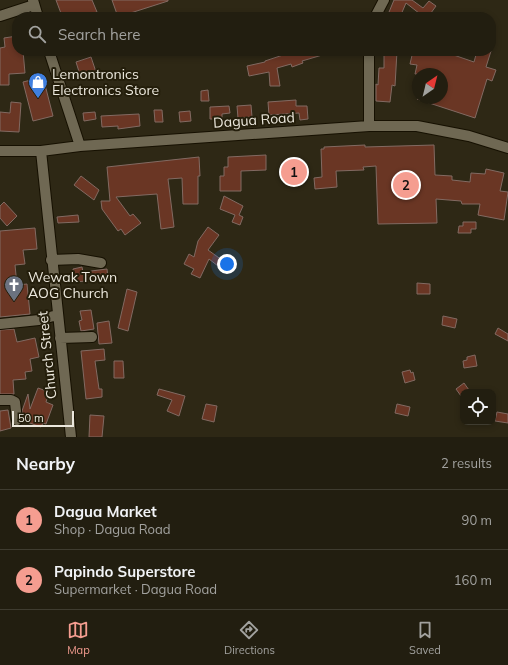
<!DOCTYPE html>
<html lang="en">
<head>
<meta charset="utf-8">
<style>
  body { margin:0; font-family:Mulish,sans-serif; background:#2a2719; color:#f1f3f6 }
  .controls { position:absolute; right:12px; bottom:12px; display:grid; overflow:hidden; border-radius:8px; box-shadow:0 2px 6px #0003 }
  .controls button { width:36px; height:36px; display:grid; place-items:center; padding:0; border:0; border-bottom:1px solid #3f3c30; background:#221e10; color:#f1f3f6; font:20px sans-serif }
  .compass { position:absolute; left:412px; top:68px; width:36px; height:36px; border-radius:50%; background:#221e10; box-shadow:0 2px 6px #0003; rotate:35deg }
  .scale { position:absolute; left:12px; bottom:10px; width:62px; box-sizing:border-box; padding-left:4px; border:2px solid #ece8dd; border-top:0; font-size:11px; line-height:14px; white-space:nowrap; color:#ece8dd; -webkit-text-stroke:3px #241e0b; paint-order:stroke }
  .you { position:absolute; left:227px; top:264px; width:14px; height:14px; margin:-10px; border:3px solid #fff; border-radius:50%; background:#1a73e8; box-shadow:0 0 0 6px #1a73e833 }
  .badge { display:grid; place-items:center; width:26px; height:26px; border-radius:50%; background:#f59d90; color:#111; font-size:13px; font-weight:700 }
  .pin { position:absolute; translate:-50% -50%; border:2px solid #fff; box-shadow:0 1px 4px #0006 }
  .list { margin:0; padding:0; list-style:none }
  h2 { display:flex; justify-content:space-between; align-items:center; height:52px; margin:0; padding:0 16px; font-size:17px }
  h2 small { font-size:13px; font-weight:400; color:#a2a29f }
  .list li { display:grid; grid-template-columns:26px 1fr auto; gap:12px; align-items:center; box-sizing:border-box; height:60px; padding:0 16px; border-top:1px solid #3f3c30 }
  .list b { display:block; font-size:15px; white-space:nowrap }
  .list p { margin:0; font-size:13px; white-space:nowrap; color:#a2a29f }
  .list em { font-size:13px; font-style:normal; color:#a2a29f }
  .icon { flex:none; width:22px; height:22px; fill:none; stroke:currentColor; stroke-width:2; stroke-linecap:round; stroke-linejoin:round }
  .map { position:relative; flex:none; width:508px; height:437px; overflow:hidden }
  .search { position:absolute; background:#221e10; box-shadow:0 2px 6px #0003; left:12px; right:12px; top:12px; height:44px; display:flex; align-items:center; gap:10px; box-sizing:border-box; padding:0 14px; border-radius:16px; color:#a2a29f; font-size:15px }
  .sheet { height:172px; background:#221e10 }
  nav { display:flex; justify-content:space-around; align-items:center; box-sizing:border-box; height:56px; border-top:1px solid #3f3c30; background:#221e10; font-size:11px; color:#a2a29f }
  nav a { display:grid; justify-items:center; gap:2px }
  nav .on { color:#f59d90 }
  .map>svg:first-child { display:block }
  .building { fill:#6a3624; stroke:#826a62 }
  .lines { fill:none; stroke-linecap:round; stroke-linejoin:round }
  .minor-casing { stroke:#161001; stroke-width:12 }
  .minor { stroke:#6f6853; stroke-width:10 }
  .labels { text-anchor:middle; stroke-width:4; stroke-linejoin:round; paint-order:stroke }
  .poi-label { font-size:14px; fill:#ece8dd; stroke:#241e0b; text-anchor:start }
  .street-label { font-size:14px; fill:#ece8dd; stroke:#241e0b }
</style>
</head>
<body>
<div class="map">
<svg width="508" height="437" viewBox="0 0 508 437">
  <rect width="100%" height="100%" fill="#2e2815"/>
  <path class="building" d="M56 0H92L97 12 78 17H69L68 14 62 16Z
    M112 0H168V1L118 17Z
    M394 0H412L423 8 429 1 436 6 428 17H424L406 3 400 17H387Z
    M17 36V51H23L25 73 9 74V85H0V48L5 47 4 38Z
    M295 51H328L329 53 302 61 303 63 292 67 291 64 277 68 280 86H270L269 72 249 76 247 66 265 62V61Z
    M384 51H397L395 86 392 85 390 102 376 101V84L378 85 379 68H384Z
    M413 51H442L474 62 477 51H491L486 67 496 70 492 81 487 79 475 118 417 99 442 98V74H415L417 65 410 64Z
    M91 57 96 72 91 73 92 75 81 78 76 62Z
    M43 77 53 116 33 121 23 82Z
    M208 90 209 101H201V91Z
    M296 100V106H307L308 119 300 120 299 113 269 115 268 102Z
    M11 102 21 103 19 132 0 131V112L10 113Z
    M251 105 252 117 238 118 237 106Z
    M229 106 230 113 222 114V119H210V107Z
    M154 110H162L163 122H155Z
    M190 111 191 121 180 122 179 112Z
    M95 112 96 119 84 121 83 113Z
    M139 114 140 126 118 129V126L102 127 101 116Z
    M365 145V147L434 145 435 175 452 176V180L470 182 471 173 485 174 486 169 504 173 500 191 508 192 504 220 478 215 480 204H462L461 201 436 199 437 223 378 224 376 166 363 167 364 170 336 171 337 187 315 189 314 178 322 177 321 149H324V147Z
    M266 155V170L241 171V191H220V176H224V167H228V157Z
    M199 157 200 176H198V204H183L182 178 168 179 174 227 161 229 157 194 116 197 130 216 133 214 141 223 125 235 121 229 118 231 102 209 101 201H110L107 167Z
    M81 176 99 190 94 200 74 185Z
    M224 196 243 206 239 215 243 217 240 225 232 222 235 215 220 209Z
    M4 202 17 216 7 226 0 218V206Z
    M78 215 79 222 58 223 57 217Z
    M463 222H476V229H471V233H458L459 226H463Z
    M208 227 219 235 208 250 222 260 218 266 209 259 200 278 191 274 194 269 184 264 189 254 194 257 198 241Z
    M35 228 37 249 23 250 25 264 15 265 17 285 27 284 30 314 0 317V231Z
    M82 267 83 272 107 269 108 279 75 282 73 269Z
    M417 283 430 284V294H417Z
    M127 289 137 292 128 331 118 328Z
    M91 310 94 329 81 331 79 321 82 320 80 311Z
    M443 316 457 319 455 328 442 325Z
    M109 321 112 343 99 344 97 323Z
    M498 328 508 334V341L495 334Z
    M14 329 17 342 35 338 39 357 30 359 32 371 25 372 26 379 13 380 14 394H0V330Z
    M104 349 105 360 95 361 99 389H102V397L86 399 81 351Z
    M475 355 477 366 464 368 463 361 467 360V357Z
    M114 361H123L124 378H114Z
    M410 370 411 373 413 372 415 380 405 383 402 372Z
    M464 383 469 390 463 392 461 396 456 389Z
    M38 388 49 392 46 402 53 405 46 424 43 423 41 427 27 422 29 418 23 416 22 411 28 394 30 409Z
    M159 389 185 396 179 416 167 411 172 400 157 395Z
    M206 404 217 406 214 422 202 419Z
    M397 404 410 407 408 416 395 413Z
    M8 410 11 428 0 431V411Z
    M497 412 508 414V423L495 421Z
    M90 415 104 416 102 437H89Z"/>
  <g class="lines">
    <g class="minor-casing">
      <path id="minor" d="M33 0 38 17
        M0 16 34 5
        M375 17 384 0
        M49 51 80 146
        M369 126V51
        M0 151H41L80 146 369 126H417L469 136 508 148
        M41 151 71 437
        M51 260 78 259 101 263
        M0 324 39 320 57 315
        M60 338 92 337
        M0 400H11L15 402 17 420"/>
    </g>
    <use href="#minor" class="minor"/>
  </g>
  <defs>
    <g id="shop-pin" transform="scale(1)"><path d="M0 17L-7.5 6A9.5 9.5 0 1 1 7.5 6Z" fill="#3f7fe0" stroke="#241e0b"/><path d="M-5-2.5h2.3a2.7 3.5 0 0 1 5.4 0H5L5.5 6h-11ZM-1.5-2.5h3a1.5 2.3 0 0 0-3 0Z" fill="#fff"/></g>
    <g id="church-pin" transform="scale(1)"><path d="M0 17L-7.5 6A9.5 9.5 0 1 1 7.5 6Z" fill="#6b7280" stroke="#241e0b"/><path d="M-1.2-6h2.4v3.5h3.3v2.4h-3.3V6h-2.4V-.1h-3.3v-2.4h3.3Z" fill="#fff"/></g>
  </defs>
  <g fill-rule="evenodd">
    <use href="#shop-pin" x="38" y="82"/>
    <use href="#church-pin" x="14" y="285"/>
  </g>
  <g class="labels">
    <g class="poi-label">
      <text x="52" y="79">Lemontronics<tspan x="52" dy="16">Electronics Store</tspan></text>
      <text x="28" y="282">Wewak Town<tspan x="28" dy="16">AOG Church</tspan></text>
    </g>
    <g class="street-label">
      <text transform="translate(254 120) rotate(-4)" y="5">Dagua Road</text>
      <text transform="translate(47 355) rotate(-96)" y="5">Church Street</text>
    </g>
  </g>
</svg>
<div class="controls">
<button><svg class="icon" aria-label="locate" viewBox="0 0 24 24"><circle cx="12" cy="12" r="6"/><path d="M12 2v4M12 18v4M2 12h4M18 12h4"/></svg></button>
</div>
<svg class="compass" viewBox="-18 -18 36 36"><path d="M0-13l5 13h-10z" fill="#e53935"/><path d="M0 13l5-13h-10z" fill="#a2a29f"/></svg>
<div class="scale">50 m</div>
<div class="you"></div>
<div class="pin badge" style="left:294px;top:172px">1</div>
<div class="pin badge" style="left:406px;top:185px">2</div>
<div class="search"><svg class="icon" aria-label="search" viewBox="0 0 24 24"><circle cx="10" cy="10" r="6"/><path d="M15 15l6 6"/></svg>Search here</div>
</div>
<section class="sheet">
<h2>Nearby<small>2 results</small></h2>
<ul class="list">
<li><span class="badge">1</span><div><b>Dagua Market</b><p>Shop · Dagua Road</p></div><em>90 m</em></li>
<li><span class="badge">2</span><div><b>Papindo Superstore</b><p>Supermarket · Dagua Road</p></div><em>160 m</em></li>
</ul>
</section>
<nav>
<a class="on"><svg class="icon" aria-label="map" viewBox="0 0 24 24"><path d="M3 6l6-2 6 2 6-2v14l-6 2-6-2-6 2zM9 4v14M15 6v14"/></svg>Map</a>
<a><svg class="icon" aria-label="directions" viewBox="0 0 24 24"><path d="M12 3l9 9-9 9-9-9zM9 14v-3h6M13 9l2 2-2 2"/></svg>Directions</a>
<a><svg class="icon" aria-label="saved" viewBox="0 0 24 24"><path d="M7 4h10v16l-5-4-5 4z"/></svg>Saved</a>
</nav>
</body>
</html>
